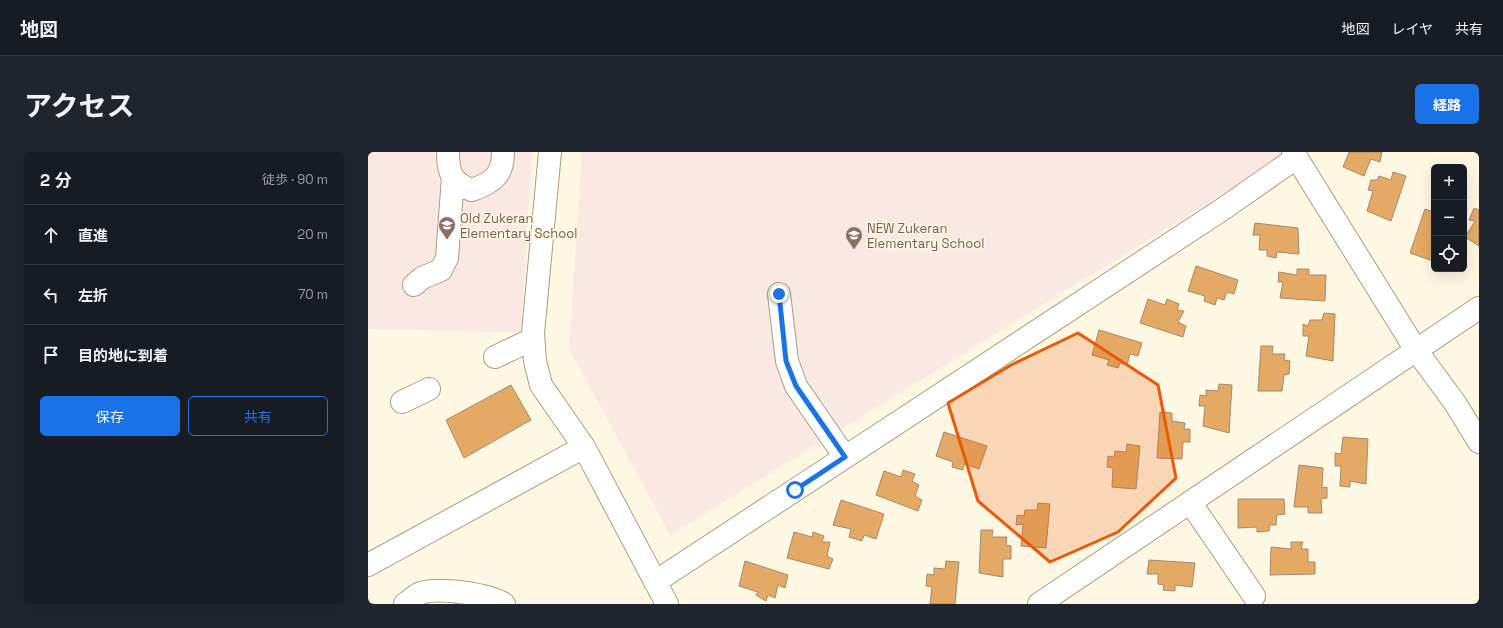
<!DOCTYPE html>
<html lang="ja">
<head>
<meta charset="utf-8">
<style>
  body { margin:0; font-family:"Space Grotesk","Noto Sans JP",sans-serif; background:#20242c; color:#f1f3f6 }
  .controls { position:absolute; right:12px; top:12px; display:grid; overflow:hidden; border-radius:6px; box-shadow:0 4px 16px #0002 }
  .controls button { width:36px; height:36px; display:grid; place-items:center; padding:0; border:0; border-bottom:1px solid #363941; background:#171b24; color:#f1f3f6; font:20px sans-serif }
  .stop { position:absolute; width:12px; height:12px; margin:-9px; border:3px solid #1a73e8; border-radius:50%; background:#fff }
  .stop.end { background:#1a73e8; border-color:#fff; box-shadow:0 1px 4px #0008 }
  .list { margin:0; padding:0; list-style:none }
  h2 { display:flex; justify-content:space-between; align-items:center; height:52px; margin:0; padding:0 16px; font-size:17px }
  h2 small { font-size:13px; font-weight:400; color:#9ea1a6 }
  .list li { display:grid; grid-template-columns:26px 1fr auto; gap:12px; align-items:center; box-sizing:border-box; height:60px; padding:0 16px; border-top:1px solid #363941 }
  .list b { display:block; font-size:15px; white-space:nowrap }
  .list em { font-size:13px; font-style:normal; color:#9ea1a6 }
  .actions { display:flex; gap:8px; padding:12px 16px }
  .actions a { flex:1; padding:9px 0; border:1px solid #1a73e8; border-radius:6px; text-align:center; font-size:14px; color:#1a73e8 }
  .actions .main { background:#1a73e8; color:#fff }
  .icon { flex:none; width:22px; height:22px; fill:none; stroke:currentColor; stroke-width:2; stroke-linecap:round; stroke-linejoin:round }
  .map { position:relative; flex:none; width:1111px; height:452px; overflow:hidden; border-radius:6px }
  header { display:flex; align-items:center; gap:24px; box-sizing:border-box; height:56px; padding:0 20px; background:#171b24; border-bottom:1px solid #363941 }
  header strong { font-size:19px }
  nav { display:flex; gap:22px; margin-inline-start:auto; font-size:14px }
  .intro { display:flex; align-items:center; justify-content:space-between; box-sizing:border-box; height:96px; padding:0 24px }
  h1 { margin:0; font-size:28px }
  .button { padding:10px 18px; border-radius:6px; background:#1a73e8; color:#fff; font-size:14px; font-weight:700 }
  main { display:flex; gap:24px; padding:0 24px }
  aside { flex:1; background:#171b24; border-radius:6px; box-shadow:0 4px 16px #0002 }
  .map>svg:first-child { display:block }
  .education { fill:#fce8e2 }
  .building { fill:#e4aa65; stroke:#a18a70 }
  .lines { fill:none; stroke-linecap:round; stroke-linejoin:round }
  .minor-casing { stroke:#a99e7e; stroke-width:24 }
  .minor { stroke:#fff; stroke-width:22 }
  .route { stroke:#1a73e8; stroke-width:5 }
  .marked { fill:#e8590c; fill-opacity:0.2; stroke:#e8590c; stroke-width:3; stroke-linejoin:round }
  .labels { text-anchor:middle; stroke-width:3.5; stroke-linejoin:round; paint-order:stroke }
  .education-label { font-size:13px; fill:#785e54; stroke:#fef7e2; text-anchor:start }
</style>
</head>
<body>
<header>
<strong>地図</strong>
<nav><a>地図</a><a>レイヤ</a><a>共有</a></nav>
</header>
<div class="intro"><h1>アクセス</h1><a class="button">経路</a></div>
<main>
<aside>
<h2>2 分<small>徒歩 · 90 m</small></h2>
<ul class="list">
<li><svg class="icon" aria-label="ahead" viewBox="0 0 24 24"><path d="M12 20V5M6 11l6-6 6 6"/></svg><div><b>直進</b></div><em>20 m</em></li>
<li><svg class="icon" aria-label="left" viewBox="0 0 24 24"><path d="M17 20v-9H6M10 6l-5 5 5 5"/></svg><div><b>左折</b></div><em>70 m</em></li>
<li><svg class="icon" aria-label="arrive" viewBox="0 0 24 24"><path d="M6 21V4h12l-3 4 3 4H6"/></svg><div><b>目的地に到着</b></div></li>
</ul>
<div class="actions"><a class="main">保存</a><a>共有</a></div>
</aside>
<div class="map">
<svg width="1111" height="452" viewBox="0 0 1111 452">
  <rect width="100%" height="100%" fill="#fef7e2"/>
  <path class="education" d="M0 0H164L153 180 0 177Z
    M214 0H923L302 383 201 196Z"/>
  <path class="building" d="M981 0H1014L1012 10 1003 7 996 24 975 15Z
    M1025 20 1038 24 1023 69 999 59 1005 39 1000 38 1003 28H1009L1011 24 1023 28Z
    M1106 56 1111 58V94L1097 85 1107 69 1101 68Z
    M1057 57 1066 60 1065 109 1042 101Z
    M887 71 930 76 931 102 909 100 908 106 899 104V98H891L892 83H885Z
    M828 114 870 128 866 142 859 140 856 148 849 146 847 153 836 149 837 144 820 139Z
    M929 117H941V123H958L957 149 912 146 915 130H910L911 120 929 123Z
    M780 147 797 153 799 147 811 152 809 158 816 159 810 170 818 174 815 185 772 171Z
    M956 161 967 162 965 209 938 204 941 184H935V172L940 174 942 168H954Z
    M731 178 774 191 770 204 762 202 759 213 752 211 750 216 739 213 741 208 724 203Z
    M893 194H905L904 202H917L916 208 922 209 921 222 916 223 914 239H890Z
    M851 232 864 233 861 281 835 274 837 254H831L832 243 838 244V238L850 239Z
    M143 233 163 268 96 306 78 268Z
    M792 260 804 261V269L817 271 816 277H822V290H815L814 307 789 306Z
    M576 280 619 294 611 317 596 312 595 318 584 315 585 310 568 304Z
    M975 285 1000 287 998 332 982 329V335L972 334 973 314H967V301L973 302Z
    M759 292 772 294 768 337 744 335 745 316 739 315 740 304 746 305 747 299 758 300Z
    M931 313 955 316 954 336 959 335V346L953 347 954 361H940V355H926Z
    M535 318 547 322 544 329 551 333 547 344 554 348 550 359 508 343 516 319 533 325Z
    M870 347H916L917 362 909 363 908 373H902L901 379 889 380V375L870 376Z
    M473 348 516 362 508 387 496 383 494 389 481 385 483 377 465 373Z
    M670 351 682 352 678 396 653 394 655 372 648 373 649 363 656 364 657 358H669Z
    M613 378H625L624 385H639L638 393 643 394V407H635V425L611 421Z
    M426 380 444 385 445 380 456 384 454 390H462L459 404 465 407 461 417 419 406Z
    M923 390H935L933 397H940V410H947V422L902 423 903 395 923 397Z
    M781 408 827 411 824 435 807 433V439L795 438 796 433 790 432V422H779Z
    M377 409 420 423 417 436 410 433 407 446 400 443 398 449 388 443 390 440 371 434Z
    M578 409 591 410 587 452H562L564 435 558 434 559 422 566 423V416L577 417Z"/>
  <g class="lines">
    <g class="minor-casing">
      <path id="minor" d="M80 0C80 20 83 31 104 38 126 30 135 23 135 0
        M182 0 165 181 167 209 173 233 216 295 299 452
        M925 0 1048 198 1087 251 1111 290
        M46 133 54 126 73 118 79 106 85 25
        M411 142 419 209 428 234 477 305
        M127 205 165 187
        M34 250 61 237
        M822 350 886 444
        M0 413 216 295
        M287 430 855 57 928 6
        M37 452C42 449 47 443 53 441 71 435 119 442 136 452
        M671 452 1111 156"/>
    </g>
    <use href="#minor" class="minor"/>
  </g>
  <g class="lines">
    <path class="route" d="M411 142 418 209 428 234 477 305 427 338"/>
  </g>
  <path class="marked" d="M710 181 790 233 808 326 750 380 682 410 610 349 580 251 643 213Z"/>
  <defs>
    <g id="school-pin" transform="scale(0.9)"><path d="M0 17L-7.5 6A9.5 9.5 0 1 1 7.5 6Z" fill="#8d6e63" stroke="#fef7e2"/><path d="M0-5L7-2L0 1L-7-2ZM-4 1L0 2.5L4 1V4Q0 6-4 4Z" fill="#fff"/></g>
  </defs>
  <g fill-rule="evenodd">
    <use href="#school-pin" x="79" y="73"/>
    <use href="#school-pin" x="486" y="83"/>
  </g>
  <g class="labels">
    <g class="education-label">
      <text x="92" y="71">Old Zukeran<tspan x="92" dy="15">Elementary School</tspan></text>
      <text x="499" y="81">NEW Zukeran<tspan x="499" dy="15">Elementary School</tspan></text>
    </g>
  </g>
</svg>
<div class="controls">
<button>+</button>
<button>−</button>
<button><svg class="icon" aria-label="locate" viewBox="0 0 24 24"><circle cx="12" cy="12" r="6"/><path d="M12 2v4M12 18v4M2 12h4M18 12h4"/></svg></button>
</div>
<div class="stop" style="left:427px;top:338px"></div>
<div class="stop end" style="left:411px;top:142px"></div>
</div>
</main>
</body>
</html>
